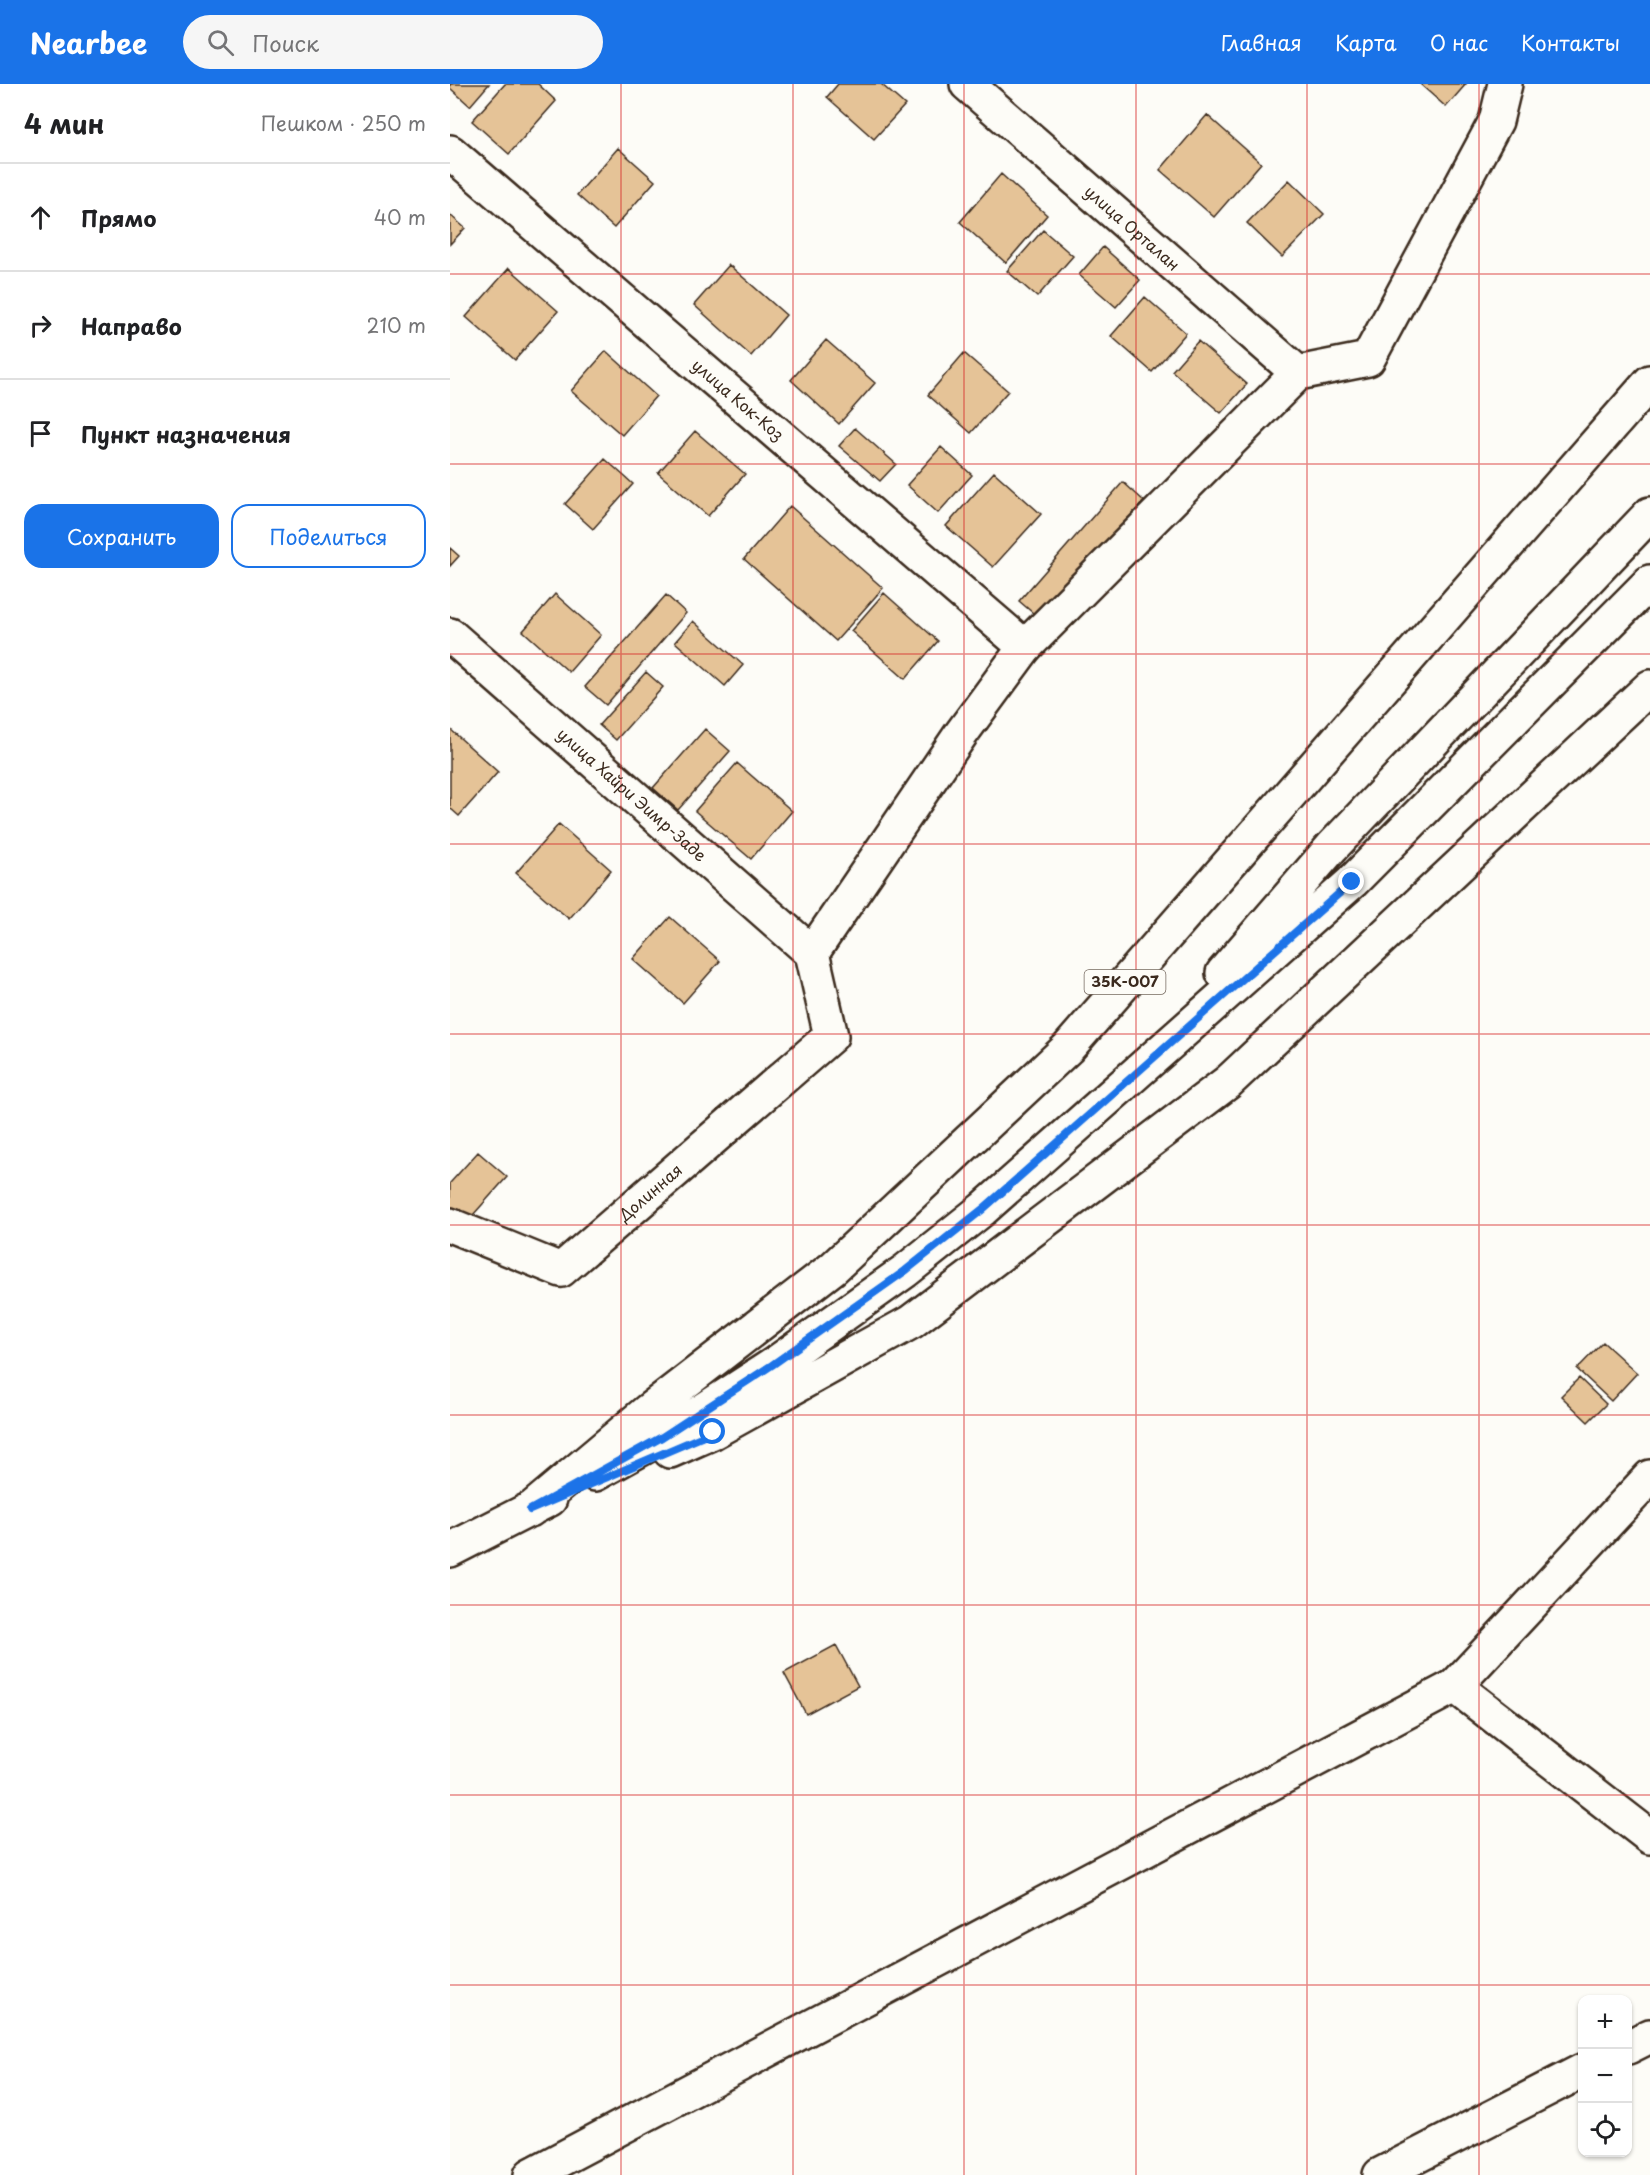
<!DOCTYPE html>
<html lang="ru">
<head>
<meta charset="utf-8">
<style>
  body { margin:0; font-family:"Playpen Sans",sans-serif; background:#f6f6f6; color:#202124 }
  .controls { position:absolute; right:18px; bottom:18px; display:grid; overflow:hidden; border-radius:12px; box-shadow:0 2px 4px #0004 }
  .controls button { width:54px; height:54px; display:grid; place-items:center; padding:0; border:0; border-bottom:2px solid #e0e0e0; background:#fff; color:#202124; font:30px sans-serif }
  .stop { position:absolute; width:18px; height:18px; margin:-14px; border:4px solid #1a73e8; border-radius:50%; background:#fff }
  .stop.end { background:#1a73e8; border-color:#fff; box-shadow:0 2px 6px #0008 }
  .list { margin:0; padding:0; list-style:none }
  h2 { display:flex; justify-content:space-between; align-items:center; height:78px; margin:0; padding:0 24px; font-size:26px }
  h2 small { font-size:20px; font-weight:400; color:#757577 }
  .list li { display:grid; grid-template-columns:39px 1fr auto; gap:18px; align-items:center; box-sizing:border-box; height:108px; padding:0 24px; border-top:2px solid #e0e0e0 }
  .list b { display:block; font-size:22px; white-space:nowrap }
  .list em { font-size:20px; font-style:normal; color:#757577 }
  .actions { display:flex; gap:12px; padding:18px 24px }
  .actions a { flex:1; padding:14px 0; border:2px solid #1a73e8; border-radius:18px; text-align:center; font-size:21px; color:#1a73e8 }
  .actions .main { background:#1a73e8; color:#fff }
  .icon { flex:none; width:33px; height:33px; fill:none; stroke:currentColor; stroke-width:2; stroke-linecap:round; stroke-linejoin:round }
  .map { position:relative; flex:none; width:1200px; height:2091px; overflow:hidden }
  header { display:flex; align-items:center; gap:36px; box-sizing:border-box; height:84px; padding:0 30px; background:#1a73e8; color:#fff }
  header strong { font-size:28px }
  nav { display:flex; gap:33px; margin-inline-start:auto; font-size:21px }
  .search { width:420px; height:54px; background:#f6f6f6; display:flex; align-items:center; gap:15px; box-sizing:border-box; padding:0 21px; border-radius:33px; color:#757577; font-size:22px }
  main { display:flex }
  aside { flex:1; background:#fff }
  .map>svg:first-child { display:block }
  .building { fill:#e5c397; stroke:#3b2a1e; stroke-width:1.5 }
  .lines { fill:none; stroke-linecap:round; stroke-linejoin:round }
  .minor-casing { stroke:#3b2a1e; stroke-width:38 }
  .major-casing { stroke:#3b2a1e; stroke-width:38 }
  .minor { stroke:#fdfcf7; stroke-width:33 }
  .major { stroke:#fdfcf7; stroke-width:33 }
  .route { stroke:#1a73e8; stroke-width:8 }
  .grid { fill:none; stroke:#d62828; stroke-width:1.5; stroke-opacity:0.55 }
  .labels { text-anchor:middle; stroke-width:6; stroke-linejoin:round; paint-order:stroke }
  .shield { fill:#fdfcf7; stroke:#75695f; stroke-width:1.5 }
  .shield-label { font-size:15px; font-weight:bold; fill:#3b2a1e }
  .street-label { font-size:16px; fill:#3b2a1e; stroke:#fdfcf7 }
</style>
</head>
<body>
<header>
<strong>Nearbee</strong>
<div class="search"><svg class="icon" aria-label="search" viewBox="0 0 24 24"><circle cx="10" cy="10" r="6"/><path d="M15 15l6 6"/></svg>Поиск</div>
<nav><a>Главная</a><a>Карта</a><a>О нас</a><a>Контакты</a></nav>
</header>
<main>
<aside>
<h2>4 мин<small>Пешком · 250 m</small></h2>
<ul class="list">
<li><svg class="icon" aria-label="ahead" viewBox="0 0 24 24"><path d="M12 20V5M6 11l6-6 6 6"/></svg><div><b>Прямо</b></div><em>40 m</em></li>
<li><svg class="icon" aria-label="right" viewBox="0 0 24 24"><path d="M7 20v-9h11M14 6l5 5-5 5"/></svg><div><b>Направо</b></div><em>210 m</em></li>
<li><svg class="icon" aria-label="arrive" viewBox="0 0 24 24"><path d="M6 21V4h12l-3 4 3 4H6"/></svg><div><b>Пункт назначения</b></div></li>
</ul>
<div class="actions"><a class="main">Сохранить</a><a>Поделиться</a></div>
</aside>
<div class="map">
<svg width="1200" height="2091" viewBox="0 0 1200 2091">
  <rect width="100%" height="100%" fill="#fdfcf7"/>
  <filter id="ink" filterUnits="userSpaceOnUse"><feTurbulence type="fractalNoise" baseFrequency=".0167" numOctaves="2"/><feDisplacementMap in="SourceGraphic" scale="12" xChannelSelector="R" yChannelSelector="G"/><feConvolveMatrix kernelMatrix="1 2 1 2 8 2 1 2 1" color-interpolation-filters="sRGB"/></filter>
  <g filter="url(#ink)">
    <path class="building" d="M0 0H39L20 22 0 4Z
      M55 0H88L106 17 59 70 22 37Z
      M388 0H431L455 21 424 55 377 13Z
      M970 0H1016L996 23Z
      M757 31 811 79 764 133 710 86Z
      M168 64 205 97 164 144 127 111Z
      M551 90 597 131 556 179 510 138Z
      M839 96 874 130 832 173 797 139Z
      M0 131 15 144 0 160Z
      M593 146 623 172 587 213 557 187Z
      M653 163 690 196 666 223 629 191Z
      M279 181 336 231 301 272 244 221Z
      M59 184 108 227 65 276 16 233Z
      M695 213 736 249 702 288 661 252Z
      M376 256 425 299 389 340 341 296Z
      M748 257 797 300 771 329 722 287Z
      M156 267 206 312 172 351 121 307Z
      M514 269 558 307 521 349 478 311Z
      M405 344 446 380 430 397 389 362Z
      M245 347 295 390 258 432 208 389Z
      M491 363 522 391 488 429 457 401Z
      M155 375 183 400 143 445 115 420Z
      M544 388 591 430 543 483 496 442Z
      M673 398 694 417 590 535 569 517Z
      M340 422 433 504 386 557 294 475Z
      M0 464 9 472 0 482Z
      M434 509 488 557 455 595 401 547Z
      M105 510 151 551 119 588 73 547Z
      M216 511 236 529 156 621 135 603Z
      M243 537 293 581 275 602 225 558Z
      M196 588 213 603 166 656 149 641Z
      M0 645 48 688 9 732 0 724Z
      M255 645 280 667 228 726 203 704Z
      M287 679 342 727 301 775 245 727Z
      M109 740 161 786 119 835 66 789Z
      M220 833 270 877 233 919 183 875Z
      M28 1068 57 1093 14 1141 0 1129V1099Z
      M1153 1258 1187 1289 1161 1317 1127 1285Z
      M1129 1294 1156 1320 1138 1338 1111 1312Z
      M386 1561 408 1602 356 1630 334 1589Z"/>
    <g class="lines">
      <g class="minor-casing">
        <g id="minor">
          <path id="s1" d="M517 0 848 289"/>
          <path id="s2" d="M0 68 575 563"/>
          <path id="s3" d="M0 551 362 869"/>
          <path id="s4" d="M0 1141 111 1186 381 952 362 869 511 650 575 563 848 289 918 275 1046 37 1055 0"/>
          <path d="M1005 1602 1200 1393"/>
          <path d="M1178 1963 1200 1952"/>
          <path d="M81 2091 1005 1602 1200 1753"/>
          <path d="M930 2091 1132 1987"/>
        </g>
      </g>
      <g class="major-casing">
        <path id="major" d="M773 889 882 763 1200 430
          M220 1367 263 1348 461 1238 778 998 1200 603
          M145 1390 212 1353 323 1281 455 1187 533 1125 902 798 1200 498
          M80 1426 199 1326 383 1184 618 964 1200 298
          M0 1466 100 1415"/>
      </g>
      <use href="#minor" class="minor"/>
      <use href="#major" class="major"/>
    </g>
  </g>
  <g class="lines" filter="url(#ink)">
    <path class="route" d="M263 1348 80 1426 212 1353 322 1281 455 1187 533 1125 902 798"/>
  </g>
  <path class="grid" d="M171 0V2091M343 0V2091M514 0V2091M686 0V2091M857 0V2091M1029 0V2091M0 190H1200M0 380H1200M0 570H1200M0 760H1200M0 950H1200M0 1141H1200M0 1331H1200M0 1521H1200M0 1711H1200M0 1901H1200"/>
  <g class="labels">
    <rect class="shield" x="634.5" y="886" width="81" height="24" rx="4.5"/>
    <g class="shield-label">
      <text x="675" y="903">35К-007</text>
    </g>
    <g class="street-label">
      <text dy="6" stroke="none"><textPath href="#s1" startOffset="219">улица Орталан</textPath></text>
      <text dy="6" stroke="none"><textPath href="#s2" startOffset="380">улица Кок-Коз</textPath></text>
      <text dy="6" stroke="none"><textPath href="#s3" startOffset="242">улица Хайри Эимр-Заде</textPath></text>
      <text dy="6" stroke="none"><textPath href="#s4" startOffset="238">Долинная</textPath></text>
    </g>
  </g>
</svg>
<div class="controls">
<button>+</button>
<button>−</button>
<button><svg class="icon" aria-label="locate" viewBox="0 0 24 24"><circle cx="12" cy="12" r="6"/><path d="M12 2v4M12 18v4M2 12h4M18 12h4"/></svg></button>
</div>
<div class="stop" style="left:263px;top:1348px"></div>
<div class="stop end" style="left:902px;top:798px"></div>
</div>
</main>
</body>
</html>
